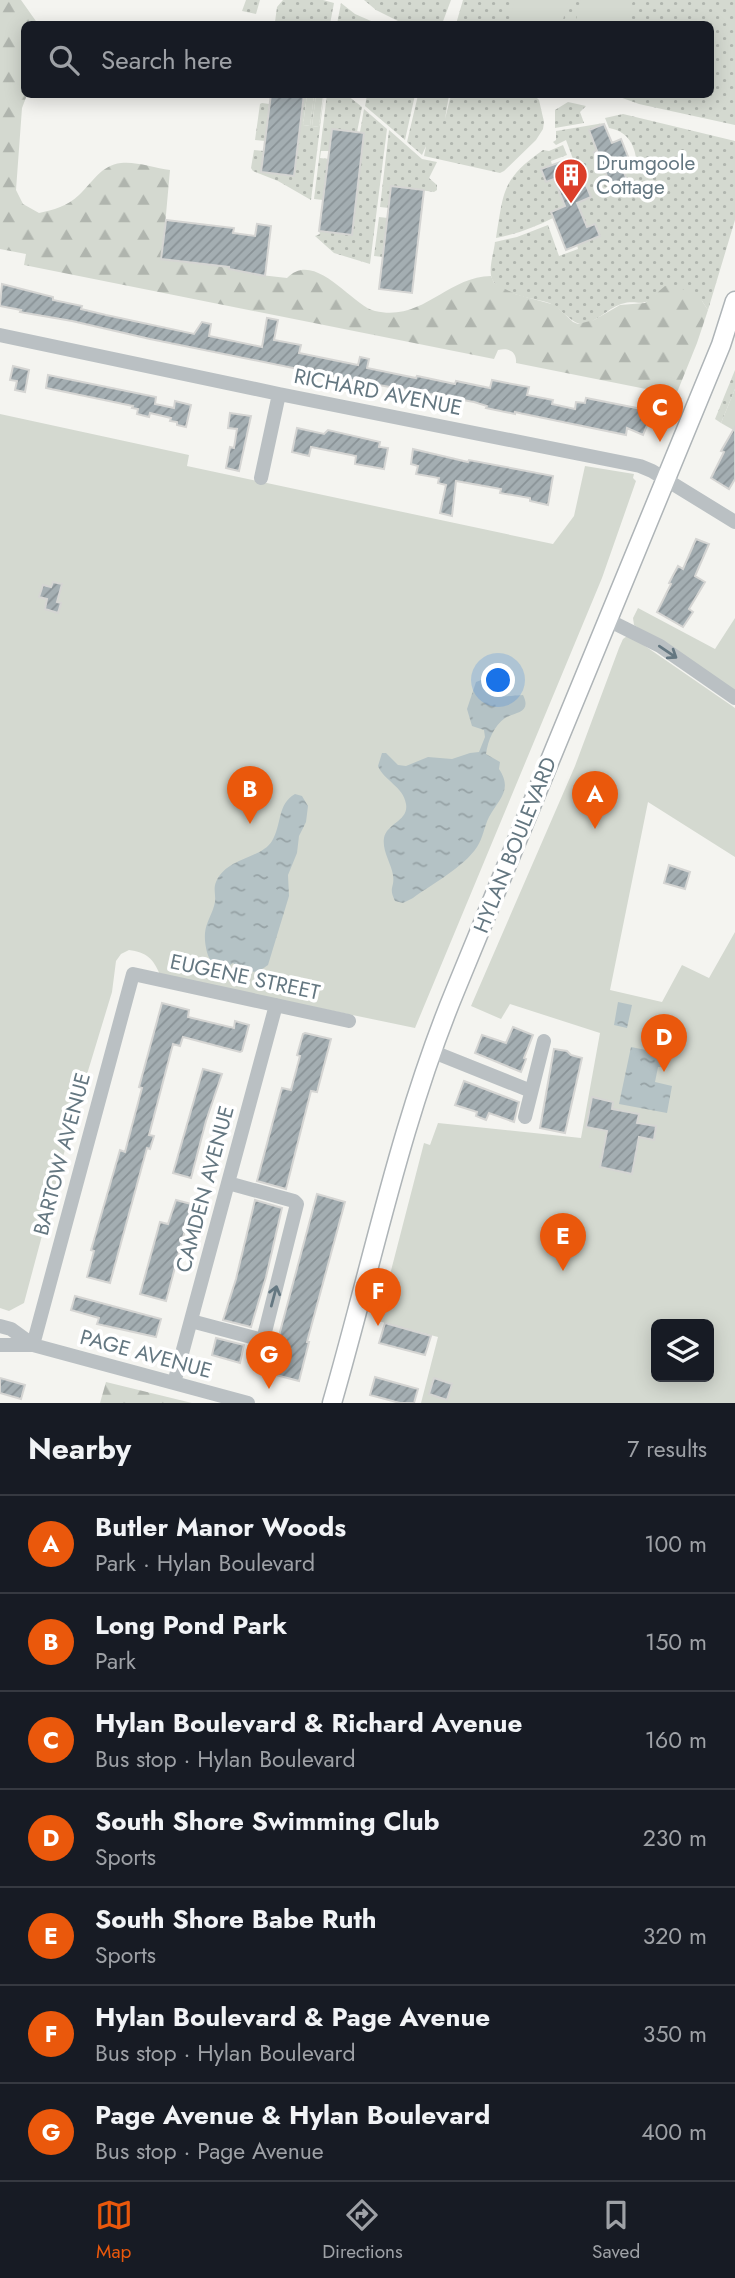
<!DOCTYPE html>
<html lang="en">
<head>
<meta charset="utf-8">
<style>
  body { margin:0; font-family:Jost,sans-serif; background:#20242c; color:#f1f3f6 }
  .controls { position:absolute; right:21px; bottom:21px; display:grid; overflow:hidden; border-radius:10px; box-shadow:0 4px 18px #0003 }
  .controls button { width:63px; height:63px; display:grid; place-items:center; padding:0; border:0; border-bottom:2px solid #363941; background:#171b24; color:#f1f3f6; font:35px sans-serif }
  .you { position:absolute; left:499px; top:681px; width:24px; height:24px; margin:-18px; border:5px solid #fff; border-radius:50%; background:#1a73e8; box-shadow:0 0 0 10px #1a73e833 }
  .badge { display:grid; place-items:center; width:46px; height:46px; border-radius:50%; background:#ea580c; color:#fff; font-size:23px; font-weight:700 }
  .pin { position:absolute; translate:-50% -58px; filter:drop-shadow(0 2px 4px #0008) }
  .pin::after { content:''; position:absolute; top:37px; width:24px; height:21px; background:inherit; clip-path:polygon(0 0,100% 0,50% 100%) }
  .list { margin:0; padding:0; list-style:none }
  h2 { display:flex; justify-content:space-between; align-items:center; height:91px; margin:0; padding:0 28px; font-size:30px }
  h2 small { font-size:23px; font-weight:400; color:#9ea1a6 }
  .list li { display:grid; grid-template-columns:46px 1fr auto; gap:21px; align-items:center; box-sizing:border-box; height:98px; padding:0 28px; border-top:2px solid #363941 }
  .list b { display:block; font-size:26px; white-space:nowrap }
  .list p { margin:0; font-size:23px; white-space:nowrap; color:#9ea1a6 }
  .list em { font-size:23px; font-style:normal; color:#9ea1a6 }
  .icon { flex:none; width:38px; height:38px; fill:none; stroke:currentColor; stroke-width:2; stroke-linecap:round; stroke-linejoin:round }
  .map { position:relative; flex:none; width:735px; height:1403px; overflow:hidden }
  .search { position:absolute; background:#171b24; box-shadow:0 4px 18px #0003; left:21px; right:21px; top:21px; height:77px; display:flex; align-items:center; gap:18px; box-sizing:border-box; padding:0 24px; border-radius:10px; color:#9ea1a6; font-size:26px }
  .sheet { height:777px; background:#171b24 }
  nav { display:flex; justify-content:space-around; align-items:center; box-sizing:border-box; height:98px; border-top:2px solid #363941; background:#171b24; font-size:19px; color:#9ea1a6 }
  nav a { display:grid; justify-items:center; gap:4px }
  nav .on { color:#ea580c }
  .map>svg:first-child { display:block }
  .grass { fill:url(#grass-dots) }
  .forest { fill:url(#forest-firs) }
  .park { fill:#d4d9d0; fill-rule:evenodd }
  .water { fill:url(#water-ripples) }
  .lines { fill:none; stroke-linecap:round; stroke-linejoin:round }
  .stream { stroke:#b4c2c5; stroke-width:3.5 }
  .building { fill:url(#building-hatch); stroke:#d5d5d3; stroke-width:2 }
  .major-casing { stroke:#aeb4b7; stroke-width:21 }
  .minor { stroke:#bac0c3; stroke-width:14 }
  .major { stroke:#fff; stroke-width:18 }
  .oneway { stroke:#647781 }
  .labels { text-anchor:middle; stroke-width:7; stroke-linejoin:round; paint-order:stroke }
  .poi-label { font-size:21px; fill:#647781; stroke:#fff; text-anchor:start }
  .street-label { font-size:21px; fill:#647781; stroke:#fff }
</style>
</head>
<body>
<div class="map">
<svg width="735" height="1403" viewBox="0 0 735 1403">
  <defs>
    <pattern id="grass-dots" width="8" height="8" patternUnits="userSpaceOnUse" patternTransform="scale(1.75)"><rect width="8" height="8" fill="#d4d9d0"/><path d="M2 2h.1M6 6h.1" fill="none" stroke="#b0b5ae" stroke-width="1.8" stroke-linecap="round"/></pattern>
    <pattern id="forest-firs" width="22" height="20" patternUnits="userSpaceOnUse" patternTransform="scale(1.75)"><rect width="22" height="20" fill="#d4d9d0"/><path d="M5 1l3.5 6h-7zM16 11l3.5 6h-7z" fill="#b0b5ae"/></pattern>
    <pattern id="water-ripples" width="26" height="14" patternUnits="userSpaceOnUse" patternTransform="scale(1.75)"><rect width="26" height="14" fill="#b4c2c5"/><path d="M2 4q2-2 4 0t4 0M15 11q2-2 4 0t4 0" fill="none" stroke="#96a2a5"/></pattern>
    <pattern id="building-hatch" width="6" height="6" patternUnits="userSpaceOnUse" patternTransform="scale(1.75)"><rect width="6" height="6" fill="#a4aeb2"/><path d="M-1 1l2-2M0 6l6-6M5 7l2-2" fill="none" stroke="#899296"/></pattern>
  </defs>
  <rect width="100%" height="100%" fill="#f4f4f0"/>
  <path class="grass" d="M246 0H260L256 14 242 11Z
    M283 0H323L334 3 330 24H288L275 22 277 7Z
    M364 0H451L442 24H404L376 10Z
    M463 0H735V125L639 104 614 95 710 94V24H456Z
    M341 3 355 14 378 24H337Z
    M327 94 347 95 362 107 357 132 332 129 329 151H321L320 158 328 159 323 200 314 199Z
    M304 95H307L303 125 310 126 314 95H316L312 126 319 127 324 95 311 200 278 181 253 171 251 168 254 150 264 151 261 172 294 176Z
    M367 95H415L405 140 365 106Z
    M418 95H449L445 119 451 95H534L539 100 544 122 543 129 536 140 504 171 500 173 424 156 426 146 422 155 407 142Z
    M568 102 586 106 580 112 584 123 555 128V110Z
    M262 103 269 104 265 141 255 140 260 104Z
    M364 109 387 129 370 264 334 253 315 236 320 234 319 231 352 235 364 133 360 132Z
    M623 114 735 141V220L708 310 702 301 659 291C642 311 640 298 621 304 607 309 596 323 582 324 571 324 559 305 546 302 533 298 498 294 492 279 488 269 494 252 495 242L517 237 548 225 559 256 578 249 577 245 600 236 595 224 587 227 577 203 591 197 586 185 583 186 566 140 556 145 553 142 556 140V131L604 123 589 131 597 151 594 153 598 162 601 161 612 188 628 182 620 163H632L636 158C634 143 626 131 609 128L605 118Z
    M389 130 422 159 437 162 429 178 437 185V190L434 192 392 186 389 208 380 207Z
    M563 145 567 155 551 161 552 165 546 182 554 179 565 207 551 212 553 218C535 227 517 234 496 238 504 190 502 179 543 150L549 151Z
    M379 217 388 218 383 257 374 256Z
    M735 370V389L721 423 715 419Z"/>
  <path class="forest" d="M0 0H21L38 24H24V94L27 95 22 108 16 190 23 204 39 213C53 210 68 206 79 195 92 183 101 165 121 163 135 161 155 168 170 170L162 259 229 267V269L252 272V274L287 278C315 249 351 305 375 311 423 322 446 277 491 276L494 283 515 294 555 305 573 322 578 324 594 320 620 305 645 303 665 286 672 285 690 292 702 301 708 310 697 343 676 395 516 363C517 352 509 347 498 350L494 359 24 265 26 254 0 249Z
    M106 1382 192 1403H100Z"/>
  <path class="park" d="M515 0H568L562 24H509Z
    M581 0H633L627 24H575Z
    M307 95H314L310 126 303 125Z
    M316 95H323L319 127 312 126Z
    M735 389V431L721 423Z
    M0 414 189 455 187 466 553 544 574 516 585 466 634 474 633 478 636 481 602 578 415 1028 160 975C154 959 146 952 129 950L121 954 116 961 112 992 71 1127 24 1303 9 1311 0 1308Z
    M638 608 715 649 735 618V692L634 625 633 618Z
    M627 636 632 637 735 708V857L648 802 610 990 662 1002 682 965 709 978 735 932V1403H421L438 1337 378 1321 424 1143 430 1145 438 1123 581 1138 600 1033 510 1004 501 1019 471 1006 575 766 619 648 623 639ZM656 1324H709V1377H656Z"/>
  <path class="water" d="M484 679C490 684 491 691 498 697L523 695C532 713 515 712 505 718 494 726 488 740 486 754L500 762 499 769C513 790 499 799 489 817 484 827 483 838 477 847 464 867 432 884 413 898L403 903 395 901C388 887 395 888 393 875 391 863 382 851 384 838 387 823 409 821 406 804 403 786 384 781 378 766L382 753H386L398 765 406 766 428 757 452 759 470 753 479 752 485 737 484 730 472 726 467 709 476 682Z
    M295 794 302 796 308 806 306 822 299 836 297 853 288 875 289 896 268 965C252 977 248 971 233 963 230 965 227 967 224 968 208 970 204 944 205 933 206 922 213 913 215 902 216 895 213 889 216 882 227 857 261 859 272 841 282 825 277 804 295 794Z
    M618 1002 632 1005 627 1028 614 1025Z
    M631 1047 666 1054 663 1067H658L655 1082 672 1086 667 1113 619 1104Z"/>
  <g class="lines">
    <path class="stream" d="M233 973 236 964"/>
  </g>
  <path class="building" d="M271 94H304L294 176 261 172Z
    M604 124 612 143 621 139 629 159 620 163 628 182 612 189 601 161 598 162 594 152 597 151 589 130Z
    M332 129 364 133 352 235 319 231Z
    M566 160 577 188 586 185 591 197 577 203 587 227 595 224 600 236 566 250 551 212 565 206 554 179 546 182 541 169Z
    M391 186 424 190 412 293 379 289Z
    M166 220 234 228 233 233 255 236 257 224 271 226 265 276 229 269V267L161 259Z
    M2 284 53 297V300L82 306 81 309 106 315 194 334 202 322 211 324 209 336 262 347 267 318 278 320 274 340 301 345 299 353 358 365 360 357 369 359 367 368 416 378 417 376 455 384 456 381 490 388 492 380 507 383 529 387 527 395 553 400 552 404 575 409 576 402 585 403 586 398 642 409 644 405 654 409 643 435 627 428 626 435 524 414 515 412V414L486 408 487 406 474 402 362 382 150 339 72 321 20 312 21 310 0 306Z
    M13 366 29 370 25 392 15 390 17 381 10 380Z
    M48 375 156 397 155 404 174 408 175 401 191 405 186 427 177 425V422L170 421 171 418 150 413 149 417 137 414 138 409 132 408 133 406 46 388Z
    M230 413 251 416 239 471 226 468 230 447 234 448 237 429 228 428Z
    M735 427V479L729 489 711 478 724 452 721 451Z
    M297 428 324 434 328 430 380 442 379 447 388 448 384 469 355 464 356 456 311 447 309 456 292 452Z
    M413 449 468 462 469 460 553 476 548 505 530 501V498L500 493 501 489 456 481 452 516 440 513 446 485 438 483 439 478 416 474 418 466 411 464Z
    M696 539 709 544 695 576 705 582 689 609 693 612 683 627 657 612 671 584 669 583 678 566 683 569Z
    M53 582 62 584 57 602 61 603 58 613 45 609 47 599 39 597 43 585 51 587Z
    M669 865 690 872 685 889 664 883Z
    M162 1003 189 1010 188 1017 234 1028 235 1021 249 1025 242 1051 240 1052 183 1037 180 1046 173 1044 149 1135 154 1136 150 1149 147 1148 110 1283 87 1277 94 1251 91 1250 120 1150 125 1152 142 1088 139 1087Z
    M513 1027 533 1035 524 1058 526 1059 521 1072 475 1053 482 1035 506 1043Z
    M305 1033 331 1039 317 1092 311 1091 286 1189 257 1181 280 1095 282 1088 291 1090 300 1056 297 1055 303 1034Z
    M554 1049 567 1051 571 1055 582 1058 565 1133 540 1128Z
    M203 1069 222 1074 206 1121 191 1178 173 1173Z
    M464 1081 519 1102 514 1122 489 1113 486 1120 476 1116 477 1112 455 1105Z
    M592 1097 613 1102 612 1109 639 1114 637 1123 656 1126 654 1140 639 1137 632 1174 600 1167 607 1131 586 1127Z
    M317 1194 345 1202 307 1342H309L299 1381 276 1375 285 1345 277 1343Z
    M176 1200 195 1205 192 1220 188 1219 166 1301 140 1294 160 1222 168 1224Z
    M255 1200 282 1208 266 1277 251 1327 223 1320 236 1279Z
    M75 1296 161 1319 156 1337 97 1324 99 1318 71 1310Z
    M385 1323 431 1336 425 1355 379 1343Z
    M216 1338 244 1345 240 1363 212 1355Z
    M375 1377 418 1389 414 1403H400L370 1395Z
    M0 1378 25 1385 21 1399 0 1393Z
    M434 1378 452 1384 447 1400 429 1394Z"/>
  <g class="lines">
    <g class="major-casing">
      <path id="major" d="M332 1403C372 1265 400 1124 455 991L721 345 735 301"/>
    </g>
    <path class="minor" d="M0 335 279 394 640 466 652 471 735 522
      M261 478 279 394
      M608 620 660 646 735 698
      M431 1051 531 1091
      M525 1117 544 1041
      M191 1321 259 1339 264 1336 297 1204 294 1201 228 1183
      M0 1326 11 1329 33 1345 248 1403
      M0 1345H33
      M33 1345 133 974 349 1021
      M174 1383 276 1005"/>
    <use href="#major" class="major"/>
  </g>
  <defs><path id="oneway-shaft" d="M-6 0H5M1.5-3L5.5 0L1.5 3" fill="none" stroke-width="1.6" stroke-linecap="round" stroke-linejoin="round" transform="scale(1.75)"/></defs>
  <g class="oneway">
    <use href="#oneway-shaft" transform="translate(668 652) rotate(34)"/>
    <use href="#oneway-shaft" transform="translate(274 1296) rotate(-75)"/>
  </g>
  <defs>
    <g id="building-pin" transform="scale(1.75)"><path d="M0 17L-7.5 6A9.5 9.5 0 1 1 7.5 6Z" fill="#dc3e29" stroke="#fff"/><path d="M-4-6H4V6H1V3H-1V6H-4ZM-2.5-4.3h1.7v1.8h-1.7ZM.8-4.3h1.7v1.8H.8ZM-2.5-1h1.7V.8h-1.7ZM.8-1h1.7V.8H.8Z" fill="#fff"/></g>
  </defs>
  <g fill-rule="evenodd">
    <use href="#building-pin" x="571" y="175"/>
  </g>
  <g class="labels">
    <g class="poi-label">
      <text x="596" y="170">Drumgoole<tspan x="596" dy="24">Cottage</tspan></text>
    </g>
    <g class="street-label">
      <text transform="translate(378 392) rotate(11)" y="7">RICHARD AVENUE</text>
      <text transform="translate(515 845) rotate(-68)" y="7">HYLAN BOULEVARD</text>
      <text transform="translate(245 977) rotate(12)" y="7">EUGENE STREET</text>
      <text transform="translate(62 1154) rotate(-75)" y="7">BARTOW AVENUE</text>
      <text transform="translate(205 1189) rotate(-75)" y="7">CAMDEN AVENUE</text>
      <text transform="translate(146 1354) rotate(15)" y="7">PAGE AVENUE</text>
    </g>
  </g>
</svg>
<div class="controls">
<button><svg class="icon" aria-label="layers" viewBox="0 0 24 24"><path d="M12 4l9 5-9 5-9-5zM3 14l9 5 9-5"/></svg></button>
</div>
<div class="you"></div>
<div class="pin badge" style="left:595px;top:829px">A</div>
<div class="pin badge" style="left:250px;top:824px">B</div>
<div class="pin badge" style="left:660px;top:442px">C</div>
<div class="pin badge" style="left:664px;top:1072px">D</div>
<div class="pin badge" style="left:563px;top:1271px">E</div>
<div class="pin badge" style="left:378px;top:1326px">F</div>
<div class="pin badge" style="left:269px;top:1389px">G</div>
<div class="search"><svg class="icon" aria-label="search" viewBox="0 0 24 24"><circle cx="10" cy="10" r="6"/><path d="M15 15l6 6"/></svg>Search here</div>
</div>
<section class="sheet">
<h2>Nearby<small>7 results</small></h2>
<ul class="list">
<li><span class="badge">A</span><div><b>Butler Manor Woods</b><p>Park · Hylan Boulevard</p></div><em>100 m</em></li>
<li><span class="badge">B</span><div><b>Long Pond Park</b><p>Park</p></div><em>150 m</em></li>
<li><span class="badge">C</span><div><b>Hylan Boulevard &amp; Richard Avenue</b><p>Bus stop · Hylan Boulevard</p></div><em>160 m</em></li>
<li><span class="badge">D</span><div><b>South Shore Swimming Club</b><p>Sports</p></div><em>230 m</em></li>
<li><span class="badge">E</span><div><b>South Shore Babe Ruth</b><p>Sports</p></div><em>320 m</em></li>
<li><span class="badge">F</span><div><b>Hylan Boulevard &amp; Page Avenue</b><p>Bus stop · Hylan Boulevard</p></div><em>350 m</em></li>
<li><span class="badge">G</span><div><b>Page Avenue &amp; Hylan Boulevard</b><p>Bus stop · Page Avenue</p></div><em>400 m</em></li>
</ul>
</section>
<nav>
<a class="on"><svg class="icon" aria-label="map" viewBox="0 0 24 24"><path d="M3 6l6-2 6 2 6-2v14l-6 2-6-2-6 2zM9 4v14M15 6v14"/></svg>Map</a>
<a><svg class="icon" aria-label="directions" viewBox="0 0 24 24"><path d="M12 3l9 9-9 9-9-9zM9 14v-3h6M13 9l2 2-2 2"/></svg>Directions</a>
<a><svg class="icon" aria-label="saved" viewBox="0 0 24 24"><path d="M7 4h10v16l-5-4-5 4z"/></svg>Saved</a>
</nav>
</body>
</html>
